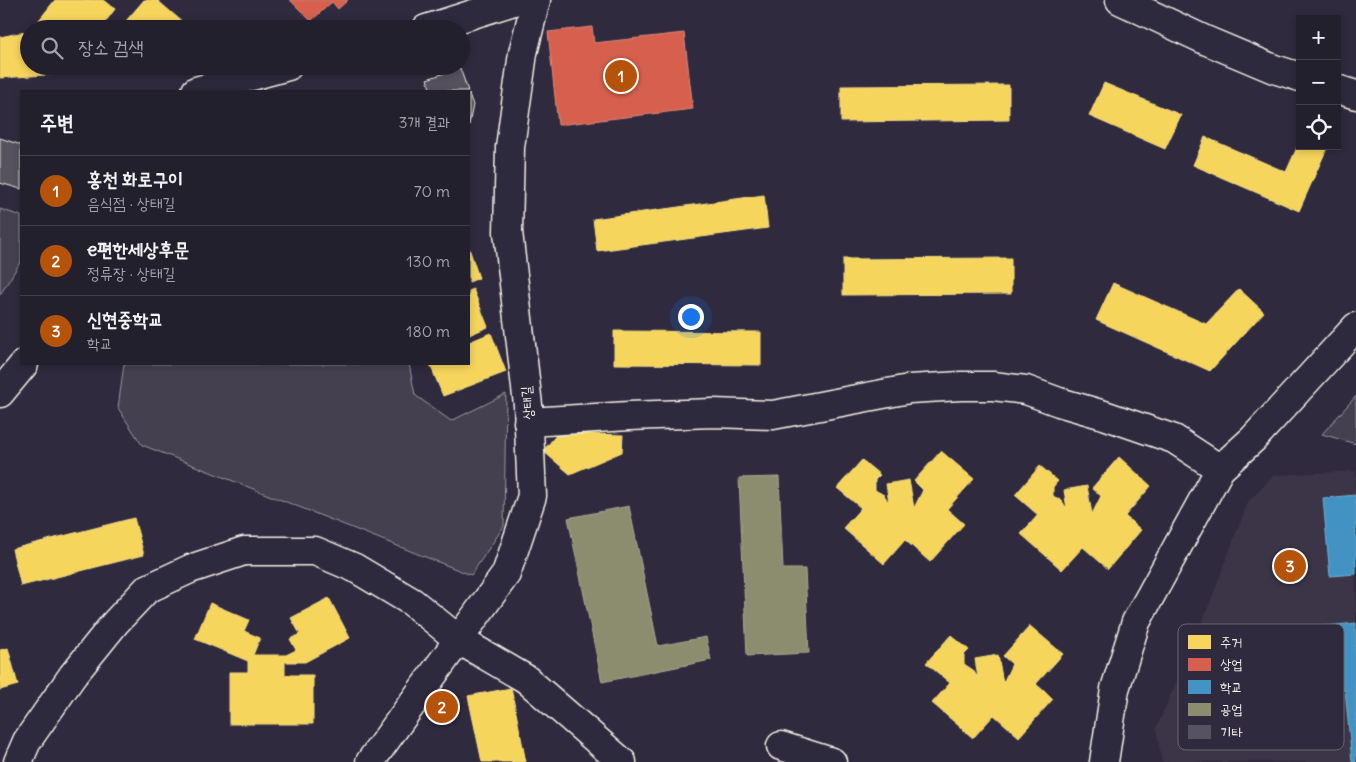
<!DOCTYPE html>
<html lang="ko">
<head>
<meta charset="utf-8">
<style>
  body { margin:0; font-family:Delius,"Poor Story",sans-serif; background:#2b2836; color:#f1f3f6 }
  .controls { position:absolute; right:15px; top:15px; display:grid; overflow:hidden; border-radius:0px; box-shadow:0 2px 8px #0003 }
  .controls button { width:45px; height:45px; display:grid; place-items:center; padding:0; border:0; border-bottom:1px solid #403e4a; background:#23202e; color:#f1f3f6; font:25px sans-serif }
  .you { position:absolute; left:690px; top:316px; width:18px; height:18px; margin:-12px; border:4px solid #fff; border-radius:50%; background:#1a73e8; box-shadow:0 0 0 8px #1a73e833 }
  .badge { display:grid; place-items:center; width:32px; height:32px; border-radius:50%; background:#b45309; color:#fff; font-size:16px; font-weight:700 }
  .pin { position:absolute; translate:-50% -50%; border:2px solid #fff; box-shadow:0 1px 5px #0006 }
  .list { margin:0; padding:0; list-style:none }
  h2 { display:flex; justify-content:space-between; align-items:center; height:65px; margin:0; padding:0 20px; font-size:21px }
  h2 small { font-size:16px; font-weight:400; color:#a3a3aa }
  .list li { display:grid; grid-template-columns:32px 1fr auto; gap:15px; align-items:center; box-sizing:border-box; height:70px; padding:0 20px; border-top:1px solid #403e4a }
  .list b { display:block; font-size:19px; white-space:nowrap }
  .list p { margin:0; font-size:16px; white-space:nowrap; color:#a3a3aa }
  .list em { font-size:16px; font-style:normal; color:#a3a3aa }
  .icon { flex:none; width:28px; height:28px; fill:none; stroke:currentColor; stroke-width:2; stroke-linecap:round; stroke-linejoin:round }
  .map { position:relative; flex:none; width:1356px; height:762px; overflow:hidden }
  .search { position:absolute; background:#23202e; box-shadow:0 2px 8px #0003; left:20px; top:20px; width:450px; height:55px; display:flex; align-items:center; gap:12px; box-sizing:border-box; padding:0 18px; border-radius:28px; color:#a3a3aa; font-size:19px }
  .panel { position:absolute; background:#23202e; box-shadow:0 2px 8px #0003; left:20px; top:90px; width:450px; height:275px; border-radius:0px }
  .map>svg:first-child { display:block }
  .built { fill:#3b3647 }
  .green { fill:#454050; stroke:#9c989c }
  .homes { fill:#f6d55c; stroke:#f5dd86 }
  .shops { fill:#d6604d; stroke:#df8c7c }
  .schools { fill:#4393c3; stroke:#78afce }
  .industry { fill:#8c8c6e; stroke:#abaa93 }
  .building { fill:#56525f; stroke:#f4f1e8 }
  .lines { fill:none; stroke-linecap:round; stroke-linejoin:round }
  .minor-casing { stroke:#f4f1e8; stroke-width:31 }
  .minor { stroke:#2f2a3d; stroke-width:28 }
  .labels { text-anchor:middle; stroke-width:5; stroke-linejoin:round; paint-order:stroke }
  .street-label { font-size:14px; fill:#f4f1e8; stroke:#2f2a3d }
  .key { fill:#2f2a3d; stroke:#6a6670; stroke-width:1 }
  .key-label { font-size:14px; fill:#f4f1e8 }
</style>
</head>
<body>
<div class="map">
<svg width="1356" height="762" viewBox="0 0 1356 762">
  <rect width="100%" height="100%" fill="#2f2a3d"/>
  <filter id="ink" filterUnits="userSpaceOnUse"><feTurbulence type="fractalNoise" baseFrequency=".02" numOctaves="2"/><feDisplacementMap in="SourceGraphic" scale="10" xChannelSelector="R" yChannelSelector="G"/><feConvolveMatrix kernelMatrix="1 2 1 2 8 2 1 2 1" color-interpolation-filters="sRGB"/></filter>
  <g filter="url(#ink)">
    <path class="built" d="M1356 471V762H1162L1156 728 1199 631 1248 502 1274 475Z"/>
    <path class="green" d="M0 209 21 216V261L0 295Z
      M124 364H409L415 395 451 421 506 394 504 526 471 575 142 445 118 408Z
      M1356 396V444L1322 434Z"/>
    <path class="homes" d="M55 0H103L115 9 100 29H39L35 25Z
      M144 0H157L185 24 181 29H119Z
      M24 32 29 35V66H60L61 74 0 78V37Z
      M1104 83 1181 115 1165 149 1089 116Z
      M1009 85V120L841 122V86Z
      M1205 137 1286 172 1300 141V146H1328L1299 211 1193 165Z
      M764 195 768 228 597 251 593 219Z
      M469 248 479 278 469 282Z
      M1011 258V294L843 295V259Z
      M1113 283 1206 324 1239 289 1264 312 1210 371 1096 320Z
      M473 289 488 327 469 335V291Z
      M614 331 761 332V365L614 364Z
      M491 333 506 372 443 396 430 364H469V342Z
      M558 433 623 435 622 452 570 474 543 451Z
      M941 451 974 479 947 509 964 524 930 562 905 540 884 564 843 528 861 508 837 488 862 460 880 475 875 480V490L884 495 889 503 886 484 909 480 914 508 923 490 914 481Z
      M1119 457 1151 486 1125 516 1141 530 1108 569 1083 547 1062 570 1021 534 1038 515 1015 495 1040 466 1058 481 1053 487V496L1062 501 1067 509 1064 490 1087 486 1092 514 1101 496 1092 488Z
      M134 518 144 555 21 586 12 549Z
      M329 598 350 638 305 662H285V675H313V724H229V672H248V661L195 639 210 603 249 620 244 631 260 638 253 655H286L296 650 290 639 300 634 291 618Z
      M1030 626 1063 654 1036 684 1053 699 1019 737 994 715 973 738 932 703 950 683 926 663 951 635 969 650 964 655V664L973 670 978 678 975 659 998 655 1003 683 1012 664 1003 656Z
      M8 648 18 685 0 690V650Z
      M511 688 526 762H482L468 696Z"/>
    <path class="shops" d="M290 0H348L338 9 332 2 311 21Z
      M592 27 594 43 684 33 693 109 558 125 548 32Z"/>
    <path class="schools" d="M1356 495V574L1330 576 1323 498Z
      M1356 623V762H1352L1345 690 1304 694 1299 640 1318 639 1317 627Z"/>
    <path class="industry" d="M779 477 783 569H805L809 653 747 656 739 478Z
      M629 506 658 646 706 637 711 660 602 682 568 518Z"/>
    <path class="building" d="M460 68 468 91H431L427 79Z
      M469 94 473 105 469 125Z
      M0 138 21 145V189L0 183Z"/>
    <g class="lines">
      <g class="minor-casing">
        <path id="minor" d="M1120 0 1205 40 1274 69 1300 77
          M426 29 517 0
          M1337 89 1356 95
          M196 91 288 66
          M0 393 24 364
          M528 422 629 416 713 413 773 415 909 389 961 386H993L1026 390 1059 402 1104 415 1174 439 1220 469
          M781 746 832 762
          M18 762 27 741 73 675 115 623 147 589 190 569 244 551H315L355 568 412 602 459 640 526 679 622 762
          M370 762 506 574 532 496 528 405 508 232 510 147 523 53 536 0
          M1104 762 1115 689 1136 622 1220 469 1253 439 1356 327"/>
      </g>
      <use href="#minor" class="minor"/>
    </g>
  </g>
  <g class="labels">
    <g class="street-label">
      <text transform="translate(527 403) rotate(-94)" y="5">상태길</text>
    </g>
  </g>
  <rect x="1178" y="624" width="166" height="126" rx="8" class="key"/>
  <rect x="1188" y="635" width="23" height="14" fill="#f6d55c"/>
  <rect x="1188" y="658" width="23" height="13" fill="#d6604d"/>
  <rect x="1188" y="680" width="23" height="14" fill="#4393c3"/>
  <rect x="1188" y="703" width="23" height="13" fill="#8c8c6e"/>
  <rect x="1188" y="725" width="23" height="14" fill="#56525f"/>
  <g class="key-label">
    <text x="1220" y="647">주거</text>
    <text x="1220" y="669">상업</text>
    <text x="1220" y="692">학교</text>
    <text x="1220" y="714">공업</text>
    <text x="1220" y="737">기타</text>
  </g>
</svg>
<div class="controls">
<button>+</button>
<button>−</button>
<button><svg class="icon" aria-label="locate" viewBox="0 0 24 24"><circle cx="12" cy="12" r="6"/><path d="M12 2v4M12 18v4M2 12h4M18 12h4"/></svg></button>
</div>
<div class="you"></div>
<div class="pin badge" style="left:621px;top:76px">1</div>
<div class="pin badge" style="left:442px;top:707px">2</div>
<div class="pin badge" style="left:1290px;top:566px">3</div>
<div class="search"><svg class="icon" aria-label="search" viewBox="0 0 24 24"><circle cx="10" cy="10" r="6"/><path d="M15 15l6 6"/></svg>장소 검색</div>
<section class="panel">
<h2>주변<small>3개 결과</small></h2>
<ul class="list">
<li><span class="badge">1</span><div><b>홍천 화로구이</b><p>음식점 · 상태길</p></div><em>70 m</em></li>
<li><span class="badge">2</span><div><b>e편한세상후문</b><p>정류장 · 상태길</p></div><em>130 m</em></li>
<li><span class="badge">3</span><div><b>신현중학교</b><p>학교</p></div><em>180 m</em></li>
</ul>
</section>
</div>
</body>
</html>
